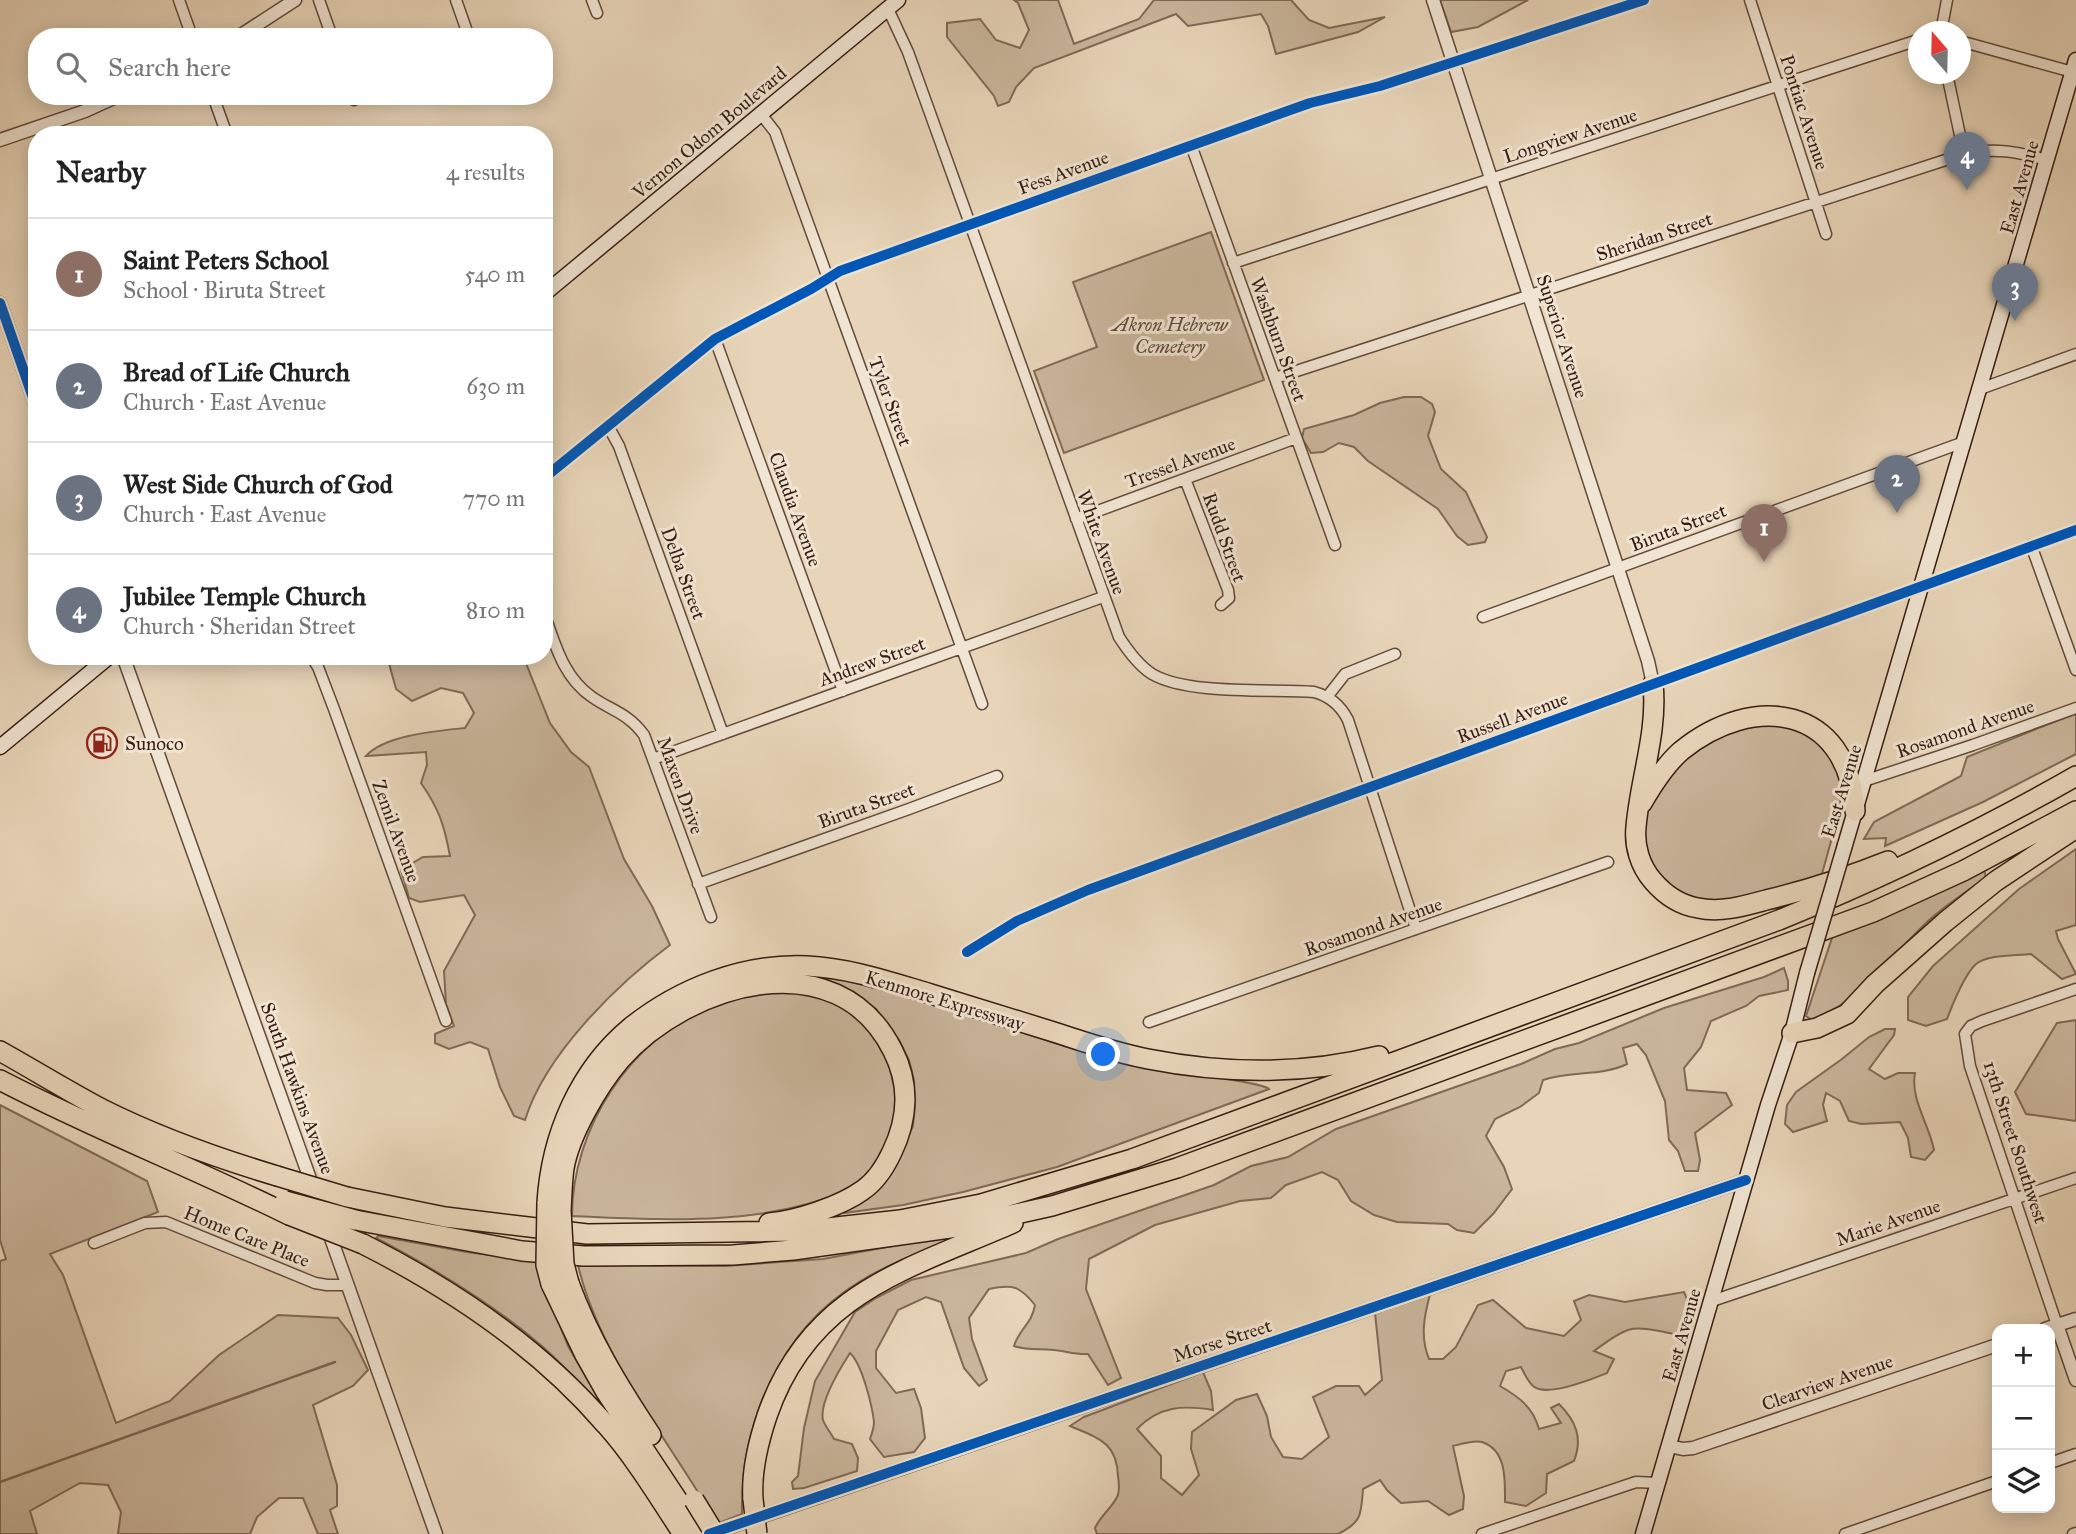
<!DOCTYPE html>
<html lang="en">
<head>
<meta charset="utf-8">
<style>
  body { margin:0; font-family:"IM FELL Great Primer",serif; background:#f2f2f2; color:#222 }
  .controls { position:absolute; right:21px; bottom:21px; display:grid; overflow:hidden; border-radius:14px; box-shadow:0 4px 18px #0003 }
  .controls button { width:63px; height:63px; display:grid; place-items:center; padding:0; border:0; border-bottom:2px solid #e0e0e0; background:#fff; color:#222; font:35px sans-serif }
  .compass { position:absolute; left:1908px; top:21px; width:63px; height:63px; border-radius:50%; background:#fff; box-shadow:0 4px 18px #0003; rotate:340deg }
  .you { position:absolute; left:1104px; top:1055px; width:24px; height:24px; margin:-18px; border:5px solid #fff; border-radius:50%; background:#1a73e8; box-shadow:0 0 0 10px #1a73e833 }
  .badge { display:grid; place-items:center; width:46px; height:46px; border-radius:50%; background:#8f2418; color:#fff; font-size:23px; font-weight:700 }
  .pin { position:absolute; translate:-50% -58px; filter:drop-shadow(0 2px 4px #0008) }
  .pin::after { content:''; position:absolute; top:37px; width:24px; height:21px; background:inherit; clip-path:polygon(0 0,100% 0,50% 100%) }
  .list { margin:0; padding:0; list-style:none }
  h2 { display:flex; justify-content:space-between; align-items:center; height:91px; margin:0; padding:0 28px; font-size:30px }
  h2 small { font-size:23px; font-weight:400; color:#767676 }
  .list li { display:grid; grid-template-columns:46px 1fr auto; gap:21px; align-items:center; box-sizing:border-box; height:112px; padding:0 28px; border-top:2px solid #e0e0e0 }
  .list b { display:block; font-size:26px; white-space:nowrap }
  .list p { margin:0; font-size:23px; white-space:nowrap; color:#767676 }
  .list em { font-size:23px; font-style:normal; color:#767676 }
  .icon { flex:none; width:38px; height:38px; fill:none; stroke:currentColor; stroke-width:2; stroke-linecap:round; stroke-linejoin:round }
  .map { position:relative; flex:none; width:2076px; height:1534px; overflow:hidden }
  .search { position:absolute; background:#fff; box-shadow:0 4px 18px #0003; left:28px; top:28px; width:525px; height:77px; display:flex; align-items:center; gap:18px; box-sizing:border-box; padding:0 24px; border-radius:28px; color:#767676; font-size:26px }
  .panel { position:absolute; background:#fff; box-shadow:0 4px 18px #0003; left:28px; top:126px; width:525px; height:539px; border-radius:28px }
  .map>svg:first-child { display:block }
  .green { fill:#cab69c; stroke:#806956; stroke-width:2 }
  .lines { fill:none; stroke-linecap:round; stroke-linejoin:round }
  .stream { stroke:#7c6554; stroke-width:2.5 }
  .minor-casing { stroke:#624a3b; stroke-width:13 }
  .tertiary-casing { stroke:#624a3b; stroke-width:15 }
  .secondary-casing { stroke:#361c11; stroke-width:17 }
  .motorway-casing { stroke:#361c11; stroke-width:22 }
  .minor { stroke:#f0e4d2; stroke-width:10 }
  .tertiary { stroke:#f0e4d2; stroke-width:12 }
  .secondary { stroke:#f0e4d2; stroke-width:14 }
  .motorway { stroke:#e8d5b9; stroke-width:19 }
  .secondary-bridge-casing { stroke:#361c11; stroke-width:17; stroke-linecap:butt }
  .motorway-bridge-casing { stroke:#361c11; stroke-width:22; stroke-linecap:butt }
  .secondary-bridge { stroke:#f0e4d2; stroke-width:14 }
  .motorway-bridge { stroke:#e8d5b9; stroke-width:19 }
  .cycleway-casing { stroke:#f0e4d2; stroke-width:15 }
  .cycleway { stroke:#0057b8; stroke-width:10 }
  .labels { text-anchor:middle; stroke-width:6; stroke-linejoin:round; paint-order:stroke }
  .street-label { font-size:19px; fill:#361c11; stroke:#f0e4d2 }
  .park-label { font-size:19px; font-style:italic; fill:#624a3b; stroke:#f0e4d2 }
  .poi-label { font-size:19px; fill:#361c11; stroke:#f0e4d2; text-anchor:start }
</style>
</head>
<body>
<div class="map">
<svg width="2076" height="1534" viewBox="0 0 2076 1534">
  <rect width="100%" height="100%" fill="#e8d5b9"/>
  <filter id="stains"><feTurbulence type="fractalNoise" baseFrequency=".00286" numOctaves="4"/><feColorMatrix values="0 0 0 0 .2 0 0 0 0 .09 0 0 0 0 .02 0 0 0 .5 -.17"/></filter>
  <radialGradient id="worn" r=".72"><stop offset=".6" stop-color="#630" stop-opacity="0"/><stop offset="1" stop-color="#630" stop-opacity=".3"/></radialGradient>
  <path class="green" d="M1014 0H1058L1074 44 1139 19 1154 0H1291L1309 20 1329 28 1385 17 1358 32 1276 54 1268 26 1261 14 1188 26 1176 14 1034 68 1016 87 1009 102 998 106 994 96 947 37V23L980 19 996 40 1020 48 1029 30 1018 3Z
    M1440 0H1528L1478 27 1451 32Z
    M1211 232 1264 380 1064 453 1034 371 1097 347 1073 282Z
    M1404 397H1421L1432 404 1435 412 1428 436 1441 469 1466 492 1487 537 1485 542 1468 545 1457 536 1438 509 1368 461 1354 447 1339 443 1323 452 1311 453 1302 438 1304 429 1354 415 1380 403Z
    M387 656H523L550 723 571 752 589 767 624 859 652 906 670 945C616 985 545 1055 525 1120L514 1116 500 1087 488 1049 470 1042 449 1049 435 1043V1034L454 1026 446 1004 444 971 475 915 464 895 420 902 409 898 401 870 423 857 450 856C444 824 439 809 421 783L427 765 426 752 366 756C385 735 437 731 465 728L474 713 463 693 441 688 412 701 396 689Z
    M2076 713V754L1983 802 1885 846 1886 838 1864 839 1874 822 1961 776 1967 757Z
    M1784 722 1819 737 1842 777 1840 809 1820 881 1773 895 1707 903 1665 886 1642 845 1647 809 1677 762 1721 732Z
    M2076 849V925L2056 931 2058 939 2076 974 2062 979 2031 954C2015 956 1989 954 1976 964 1965 974 1952 1005 1947 1019L1926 1026 1908 1020V997L1933 966 2019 889Z
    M1984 869 1986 878C1966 892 1944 906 1926 923 1890 957 1859 1001 1813 1021L1806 1016 1833 935Z
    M1784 968 1788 981V990L1759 996 1746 1006 1711 1021 1701 1047 1684 1068 1687 1090 1726 1093 1732 1105 1695 1133 1700 1160 1698 1171H1685L1678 1151 1669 1140 1665 1101 1646 1055 1637 1044 1623 1048 1627 1064C1603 1076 1570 1071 1543 1080L1539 1093 1520 1107 1495 1119 1486 1136 1504 1167 1512 1189 1493 1214 1474 1233 1457 1230 1448 1224 1397 1222 1374 1215 1351 1201 1338 1180 1322 1172 1286 1185 1271 1198 1240 1201 1155 1225 1089 1259 1086 1289 1121 1378 1108 1385 1088 1354C1075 1355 1066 1351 1054 1350 1040 1348 1028 1351 1014 1346 1019 1329 1032 1324 1035 1305 1020 1286 1013 1284 989 1289L969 1318 972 1339 987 1380 979 1386 964 1368 941 1302 926 1297 898 1310 876 1351V1368L896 1393 914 1389 921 1408 925 1438 914 1452 884 1457 870 1439C872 1433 874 1428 874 1422 872 1405 862 1364 850 1353 841 1367 819 1403 823 1420 825 1426 831 1433 834 1439L852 1444 858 1458 857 1471 804 1488 793 1489 792 1482 798 1476 804 1428 815 1381 855 1312 876 1298 911 1280 1026 1253 1058 1239 1214 1185 1251 1166 1288 1157 1336 1129 1521 1064 1555 1049 1579 1043 1664 1008 1764 977Z
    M802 973C850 977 896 991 941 1006 1005 1026 1069 1050 1134 1065 1156 1070 1261 1081 1269 1089L1057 1167 963 1192 903 1205 844 1213V1209L895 1167 913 1126 915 1105 914 1080 909 1060 899 1040 876 1009 849 992Z
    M795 991C804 992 813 993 821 996 859 1009 886 1043 893 1082 895 1088 897 1096 897 1103 896 1115 892 1128 888 1139 882 1158 869 1180 851 1189 763 1227 665 1220 572 1216 572 1130 629 1038 712 1007 739 996 767 993 795 991Z
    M2076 1020V1121L2026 1114 2015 1092 2057 1023Z
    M1885 1029H1895L1894 1035 1869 1069 1885 1079 1898 1073H1915C1910 1099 1929 1124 1934 1150L1925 1160 1911 1157 1908 1138 1900 1122 1861 1124 1849 1121 1840 1101 1826 1093 1823 1105 1827 1121 1793 1132 1785 1124 1787 1105 1796 1092 1842 1059 1869 1037Z
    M0 1105 147 1181 158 1212 50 1254 63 1275 116 1423 170 1401 219 1355 278 1315 338 1318 351 1335 368 1370 353 1386 313 1405 337 1485V1506L330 1510 338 1534H318L303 1498H279L257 1517 250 1534H118L121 1512 108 1485 80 1483 30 1511 37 1534H0V1261L6 1259 0 1240Z
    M956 1234 957 1238C923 1251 890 1263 859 1282 780 1330 740 1424 742 1514L719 1523 704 1497H701C657 1426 597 1347 578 1265L725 1266 823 1259Z
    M378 1236 467 1252 538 1261 552 1305 568 1346 604 1408C584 1387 564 1366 543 1347 492 1303 435 1269 376 1238Z
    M1684 1292C1691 1307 1692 1321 1689 1336 1672 1335 1643 1325 1628 1330 1616 1334 1604 1344 1594 1351L1614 1359 1607 1373C1592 1379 1546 1398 1533 1386 1528 1382 1524 1373 1521 1367L1506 1371 1500 1386C1519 1397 1533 1407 1539 1429L1561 1423 1551 1408 1559 1404C1576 1421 1583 1438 1574 1461L1547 1474 1546 1493 1526 1506 1505 1502C1505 1481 1507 1450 1482 1442 1474 1440 1461 1444 1453 1446L1464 1496 1463 1509 1449 1515 1428 1501 1401 1503 1387 1490 1380 1480 1363 1489C1361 1515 1362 1522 1338 1534H1097L1095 1528C1101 1515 1111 1509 1117 1497 1120 1492 1119 1483 1118 1476 1117 1442 1098 1438 1070 1426L1084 1417 1203 1372 1211 1391 1213 1410C1183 1405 1159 1406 1137 1429L1161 1456V1478L1182 1495 1199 1475 1191 1449 1192 1432 1236 1400 1257 1394 1267 1416 1271 1437 1283 1457 1302 1459 1329 1437 1313 1397 1336 1386H1359L1365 1395 1382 1380 1375 1313 1430 1294C1424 1317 1420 1337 1429 1359H1443L1456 1347 1478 1305 1493 1300 1526 1328 1564 1336 1581 1320 1574 1301 1589 1295 1625 1302Z"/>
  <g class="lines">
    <path class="stream" d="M0 1482 335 1362"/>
    <g class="minor-casing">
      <path id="minor" d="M179 0 192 37
        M319 0 332 37
        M456 0 469 37
        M592 0 597 13
        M1750 0 1826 234
        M888 9 908 52 1119 637C1128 651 1138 665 1152 674 1188 695 1269 689 1314 692 1329 696 1341 706 1348 720L1416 929
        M1941 32 1947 0
        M1960 41 2076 73
        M1947 74 1964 154
        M213 96 227 135
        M353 96 354 100
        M761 114 775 132 982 704
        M1191 145 1335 545
        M1233 263 1918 40
        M715 339 843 691
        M1275 378 1964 154C1994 147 2018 152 2047 160
        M1980 389 2076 354
        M608 426 619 446 723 734
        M544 478 715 339 811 289 840 271 1310 103 1380 86 1644 0
        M1185 479 1228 590 1229 598 1221 605
        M1076 519 1296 438
        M2031 545 2076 670
        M544 613C555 644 563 677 592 697 612 711 628 713 644 735L711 917
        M1483 617 1964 442
        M311 656 318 667 334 709 446 1021
        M1327 697 1345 674 1395 654
        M653 759 1103 597
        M1864 781 1973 745 2076 708
        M698 884 909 809 997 776
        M967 952 1017 921 1088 890 2076 530
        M1149 1022 1608 862
        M94 1243 145 1223 166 1222 315 1283 327 1285H348
        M1712 1301 2076 1178
        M2057 1325 1970 1066 1965 1034 1971 1026 1982 1021 2076 989
        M2050 1463 2076 1454
        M1482 1534 1636 1482 1658 1483
        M1845 1534 1997 1481
        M2073 1534 2076 1533"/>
    </g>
    <g class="tertiary-casing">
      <path id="tertiary" d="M1433 0 1648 661 1653 684
        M238 37 295 0
        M0 140 85 111 118 96
        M0 303 37 409
        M123 656 314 1190
        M327 1227 436 1534
        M2057 1325 2076 1380
        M2045 1329 2076 1319
        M1669 1446 1683 1449 1693 1448 1997 1345
        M710 1534 1746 1180"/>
    </g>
    <g class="secondary-casing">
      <path id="secondary" d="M544 294 898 0
        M0 747 110 656
        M1845 845 2076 60
        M1643 1534 1768 1105 1792 1033 1807 973"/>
    </g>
    <g class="motorway-casing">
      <path id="motorway" d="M1653 684C1658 732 1640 779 1636 827 1634 846 1640 866 1653 881 1665 895 1680 905 1698 908 1721 913 1744 906 1766 900 1808 890 1848 877 1888 861
        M1642 803C1653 784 1665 765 1681 751 1753 692 1848 705 1855 811
        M1792 1033 1817 1028 1847 1014 1875 984 1945 922 1996 881 2076 828
        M0 1051C34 1070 68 1091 102 1109 158 1137 217 1158 277 1176
        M0 1080C94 1129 194 1168 289 1215
        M347 1197 445 1217 587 1234 800 1231 900 1220 981 1204 1132 1159 1779 920C1882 878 1980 831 2076 776
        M547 1203C551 1136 579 1070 631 1027 680 988 744 963 807 966 850 968 890 982 931 994 973 1007 1015 1020 1057 1033 1087 1043 1117 1053 1148 1059 1225 1074 1303 1075 1379 1056
        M561 1210C562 1196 562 1181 564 1168 570 1134 598 1086 620 1060 687 984 837 938 893 1051 910 1084 908 1119 892 1152 885 1167 876 1181 863 1190 841 1206 796 1221 769 1223
        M355 1220 522 1251 584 1256 733 1255 793 1250 957 1227 1052 1206 1177 1168 1873 912 1963 871 2076 811
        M363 1244C454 1290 539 1347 606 1425 634 1456 660 1499 683 1534
        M569 1283C589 1338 619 1387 651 1435
        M551 1284 584 1353 606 1392 700 1534
        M753 1499C751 1471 758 1443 767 1416 809 1293 906 1270 1013 1223"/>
    </g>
    <use href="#minor" class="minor"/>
    <use href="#tertiary" class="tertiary"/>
    <use href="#secondary" class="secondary"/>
    <use href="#motorway" class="motorway"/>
    <g class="secondary-bridge-casing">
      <path id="secondary-bridge" d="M1807 973 1845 845"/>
    </g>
    <g class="motorway-bridge-casing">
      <path id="motorway-bridge" d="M277 1176 347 1197
        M285 1201 355 1220
        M547 1203 546 1265 551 1284
        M561 1210 564 1264 569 1283
        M289 1215 363 1244
        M753 1499 757 1534
        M694 1500 715 1534"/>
    </g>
    <use href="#secondary-bridge" class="secondary-bridge"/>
    <use href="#motorway-bridge" class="motorway-bridge"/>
    <g class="cycleway-casing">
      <path id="cycleway" d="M0 303 37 409
        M544 478 715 339 811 289 840 271 1310 103 1380 86 1644 0
        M967 952 1017 921 1088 890 2076 530
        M709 1534 1746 1180"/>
    </g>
    <use href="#cycleway" class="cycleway"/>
  </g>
  <defs>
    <g id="fuel-ring" transform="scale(1.575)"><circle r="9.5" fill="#f0e4d2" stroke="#8f2418" stroke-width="1.5"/><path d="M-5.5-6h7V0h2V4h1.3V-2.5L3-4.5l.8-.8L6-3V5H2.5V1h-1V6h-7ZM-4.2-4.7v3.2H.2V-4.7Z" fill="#8f2418"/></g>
  </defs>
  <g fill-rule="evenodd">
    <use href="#fuel-ring" x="102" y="743"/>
  </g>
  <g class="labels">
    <g class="street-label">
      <text transform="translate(1805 112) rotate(72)" y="7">Pontiac Avenue</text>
      <text transform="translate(709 132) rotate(-40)" y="7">Vernon Odom Boulevard</text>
      <text transform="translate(1570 135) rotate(-18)" y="7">Longview Avenue</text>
      <text transform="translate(1063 172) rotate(-20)" y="7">Fess Avenue</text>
      <text transform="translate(2019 187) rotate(-74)" y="7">East Avenue</text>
      <text transform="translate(1654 236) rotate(-18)" y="7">Sheridan Street</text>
      <text transform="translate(1563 336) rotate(72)" y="7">Superior Avenue</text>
      <text transform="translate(1279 339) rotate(70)" y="7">Washburn Street</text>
      <text transform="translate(891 401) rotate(70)" y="7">Tyler Street</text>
      <text transform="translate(1180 462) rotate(-20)" y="7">Tressel Avenue</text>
      <text transform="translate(796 509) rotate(70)" y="7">Claudia Avenue</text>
      <text transform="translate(1678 527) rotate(-21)" y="7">Biruta Street</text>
      <text transform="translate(1225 537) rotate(70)" y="7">Rudd Street</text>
      <text transform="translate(1102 542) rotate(70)" y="7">White Avenue</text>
      <text transform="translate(684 573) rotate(70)" y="7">Delba Street</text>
      <text transform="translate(872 661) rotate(-20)" y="7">Andrew Street</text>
      <text transform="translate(1512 717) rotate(-20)" y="7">Russell Avenue</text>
      <text transform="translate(1965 728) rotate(-19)" y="7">Rosamond Avenue</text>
      <text transform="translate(681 785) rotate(70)" y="7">Maxen Drive</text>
      <text transform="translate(1841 791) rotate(-73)" y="7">East Avenue</text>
      <text transform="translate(866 805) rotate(-20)" y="7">Biruta Street</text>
      <text transform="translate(397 831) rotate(70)" y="7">Zemil Avenue</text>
      <text transform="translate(1373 926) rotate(-19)" y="7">Rosamond Avenue</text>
      <text transform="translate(945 1000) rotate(17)" y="7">Kenmore Expressway</text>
      <text transform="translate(298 1088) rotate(70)" y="7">South Hawkins Avenue</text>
      <text transform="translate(2016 1142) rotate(72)" y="7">13th Street Southwest</text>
      <text transform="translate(1888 1222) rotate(-19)" y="7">Marie Avenue</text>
      <text transform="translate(247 1236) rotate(22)" y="7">Home Care Place</text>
      <text transform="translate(1681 1335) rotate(-74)" y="7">East Avenue</text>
      <text transform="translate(1222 1340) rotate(-18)" y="7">Morse Street</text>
      <text transform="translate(1827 1382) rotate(-19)" y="7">Clearview Avenue</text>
    </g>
    <g class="park-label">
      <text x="1170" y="331">Akron Hebrew<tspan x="1170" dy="22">Cemetery</tspan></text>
    </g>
    <g class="poi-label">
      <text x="125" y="750">Sunoco</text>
    </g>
  </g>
  <rect width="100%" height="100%" filter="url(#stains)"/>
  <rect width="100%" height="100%" fill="url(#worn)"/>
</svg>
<div class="controls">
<button>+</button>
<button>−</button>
<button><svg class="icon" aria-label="layers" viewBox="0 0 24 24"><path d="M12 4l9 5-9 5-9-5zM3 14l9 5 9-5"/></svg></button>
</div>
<svg class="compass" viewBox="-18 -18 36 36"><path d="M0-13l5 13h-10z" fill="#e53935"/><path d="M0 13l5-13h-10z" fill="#767676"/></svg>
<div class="you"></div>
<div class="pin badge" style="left:1764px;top:562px;background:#8d6e63">1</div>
<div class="pin badge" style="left:1897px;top:513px;background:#6b7280">2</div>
<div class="pin badge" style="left:2015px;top:321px;background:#6b7280">3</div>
<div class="pin badge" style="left:1967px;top:190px;background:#6b7280">4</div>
<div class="search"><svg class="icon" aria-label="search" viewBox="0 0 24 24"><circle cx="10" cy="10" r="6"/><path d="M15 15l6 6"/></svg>Search here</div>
<section class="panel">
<h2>Nearby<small>4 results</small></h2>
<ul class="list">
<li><span class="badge" style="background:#8d6e63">1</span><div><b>Saint Peters School</b><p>School · Biruta Street</p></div><em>540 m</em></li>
<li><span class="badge" style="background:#6b7280">2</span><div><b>Bread of Life Church</b><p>Church · East Avenue</p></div><em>630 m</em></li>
<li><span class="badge" style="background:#6b7280">3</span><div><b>West Side Church of God</b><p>Church · East Avenue</p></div><em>770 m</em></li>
<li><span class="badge" style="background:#6b7280">4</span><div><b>Jubilee Temple Church</b><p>Church · Sheridan Street</p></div><em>810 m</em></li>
</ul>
</section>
</div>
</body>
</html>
